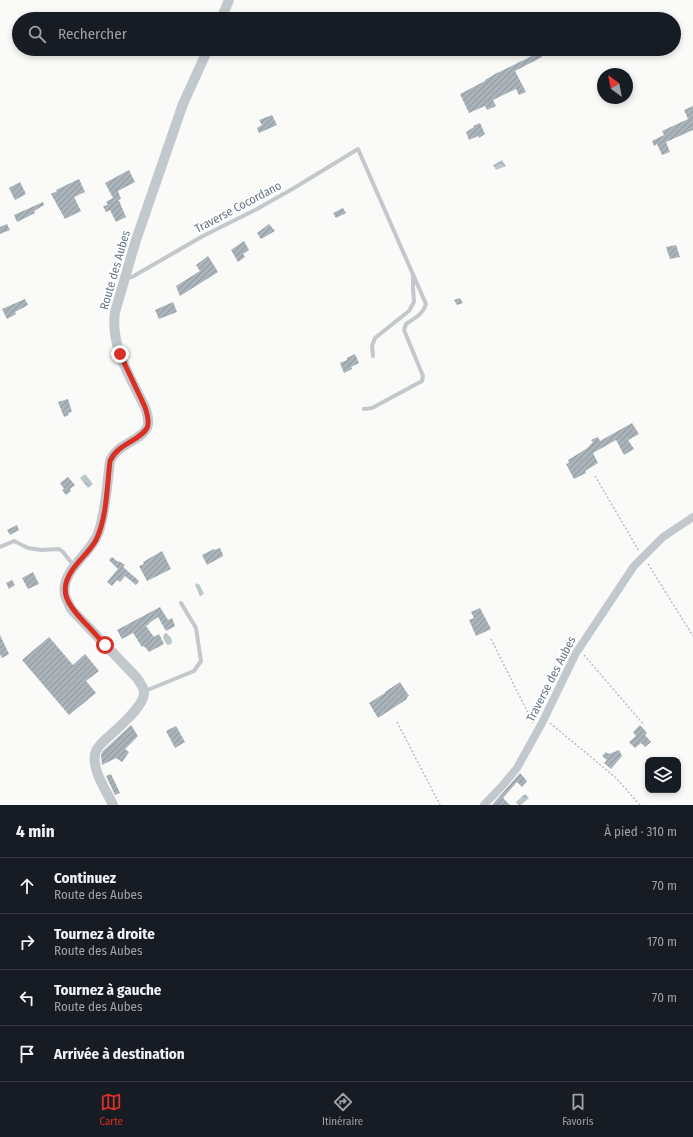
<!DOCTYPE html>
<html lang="fr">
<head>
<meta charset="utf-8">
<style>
  body { margin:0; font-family:"Fira Sans Condensed",sans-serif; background:#20242c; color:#f1f3f6 }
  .controls { position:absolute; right:12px; bottom:12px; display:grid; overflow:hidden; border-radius:8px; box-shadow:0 2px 6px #0003 }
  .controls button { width:36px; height:36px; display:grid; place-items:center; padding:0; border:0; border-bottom:1px solid #363941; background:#171b24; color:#f1f3f6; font:20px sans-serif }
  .compass { position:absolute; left:597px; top:68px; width:36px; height:36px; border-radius:50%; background:#171b24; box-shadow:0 2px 6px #0003; rotate:328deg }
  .stop { position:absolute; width:12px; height:12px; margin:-9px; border:3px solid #d93025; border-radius:50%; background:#fff }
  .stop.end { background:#d93025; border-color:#fff; box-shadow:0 1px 4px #0008 }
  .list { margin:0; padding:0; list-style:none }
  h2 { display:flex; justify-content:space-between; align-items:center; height:52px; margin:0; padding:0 16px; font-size:17px }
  h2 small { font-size:13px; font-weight:400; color:#9ea1a6 }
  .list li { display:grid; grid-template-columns:26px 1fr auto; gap:12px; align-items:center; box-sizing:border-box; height:56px; padding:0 16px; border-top:1px solid #363941 }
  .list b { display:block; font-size:15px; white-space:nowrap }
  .list p { margin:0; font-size:13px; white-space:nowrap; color:#9ea1a6 }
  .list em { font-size:13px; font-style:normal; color:#9ea1a6 }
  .icon { flex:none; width:22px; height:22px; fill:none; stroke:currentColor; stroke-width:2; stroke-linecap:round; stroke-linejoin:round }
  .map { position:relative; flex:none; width:693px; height:805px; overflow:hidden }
  .search { position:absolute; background:#171b24; box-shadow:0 2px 6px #0003; left:12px; right:12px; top:12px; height:44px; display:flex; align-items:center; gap:10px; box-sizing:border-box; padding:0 14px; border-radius:22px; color:#9ea1a6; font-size:15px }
  .sheet { height:276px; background:#171b24 }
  nav { display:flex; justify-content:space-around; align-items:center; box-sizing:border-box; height:56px; border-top:1px solid #363941; background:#171b24; font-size:11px; color:#9ea1a6 }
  nav a { display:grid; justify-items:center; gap:2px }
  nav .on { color:#d93025 }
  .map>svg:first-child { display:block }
  .water { fill:url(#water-waves) }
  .building { fill:url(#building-hatch) }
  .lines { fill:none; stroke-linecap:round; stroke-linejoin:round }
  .path { stroke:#bbbfc2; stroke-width:1.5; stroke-dasharray:2 2; stroke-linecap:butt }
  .service { stroke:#c3c8cc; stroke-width:4 }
  .minor { stroke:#c3c8cc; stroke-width:8 }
  .tertiary { stroke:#c3c8cc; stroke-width:10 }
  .route { stroke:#d93025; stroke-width:5 }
  .labels { text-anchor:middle; stroke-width:4; stroke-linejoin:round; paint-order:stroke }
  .street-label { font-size:12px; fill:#657683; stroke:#fff }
</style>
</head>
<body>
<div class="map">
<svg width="693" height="805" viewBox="0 0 693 805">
  <defs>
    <pattern id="water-waves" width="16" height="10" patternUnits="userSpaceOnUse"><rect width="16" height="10" fill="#bbc7cb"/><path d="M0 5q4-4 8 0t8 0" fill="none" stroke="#9ca6aa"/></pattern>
    <pattern id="building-hatch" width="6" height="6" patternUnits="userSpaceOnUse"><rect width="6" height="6" fill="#aab3b9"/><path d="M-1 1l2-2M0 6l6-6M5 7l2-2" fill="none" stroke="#8e969c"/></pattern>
  </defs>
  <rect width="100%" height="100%" fill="#fafaf8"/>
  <path class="water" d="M502 160 506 166 496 170 493 165Z
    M85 474 93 484 88 488 80 478Z
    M197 583 198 585 199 584 204 594 200 596 195 585Z
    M165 633C169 635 172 638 172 642L171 644 168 645 165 642 163 637Z
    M525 794 529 798 521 805H519L516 802Z"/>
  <path class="building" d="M540 52 542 57 515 71 526 92 519 95 516 89 493 100 496 106 487 110 485 106 469 113 460 94 485 81V80L495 74Z
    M693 106V130L666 142 670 152 662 155 657 144 654 146 652 141 664 135 662 131 688 119 684 110Z
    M272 115 277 125 259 133 257 128 262 125 259 120Z
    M480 123 485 134 479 138 478 136 469 140 466 132 474 127 473 126Z
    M129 170 135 182 118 191 121 199 118 200 120 202V203L126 217 116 222 110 210 106 212 103 206 108 205 106 202 113 198 105 183Z
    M79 179 85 192 74 197 81 211 65 219 51 194 57 191 56 190Z
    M20 182 26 194 15 200 9 188Z
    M43 202 44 205 34 211 35 213 17 222 14 215Z
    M343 208 346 213 336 218 333 213Z
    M7 224 10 230 0 234V227Z
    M269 224 275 231 261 239 257 233Z
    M244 241 249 250 243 254 245 257 238 262 231 250Z
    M676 245 680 257 670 259 666 247Z
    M208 256 218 272 180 296 176 286 200 271 196 265Z
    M460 298 463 303 457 305 454 300Z
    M25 299 28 305 15 312 16 314 7 319 2 309Z
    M173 302 177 312 159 319 155 310Z
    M355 354 359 363 351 367 352 369 344 373 340 363 347 360V358Z
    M68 399 72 412 68 413 69 415 64 417 58 402Z
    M632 423 639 434 628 440 634 449 624 455 616 440 593 453 598 463 585 471 586 473 574 479 566 464 569 463 568 460 586 449 593 442 591 440 598 437 600 441Z
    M68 477 75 485 70 489 71 491 66 495 62 490 64 489 60 483Z
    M17 525 19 530 10 535 7 530Z
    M220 548 223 555V556L207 565 202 555 214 549 215 550Z
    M162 551 171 569 147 581 139 566 144 564 143 562Z
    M112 557 118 562 119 561 125 565 123 567 139 581 136 585 125 576 120 582 117 580 112 586 107 582 118 569 109 560Z
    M33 572 39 584 28 589 22 578Z
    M12 580 15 585 9 589 6 583Z
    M160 607 168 620 172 618 175 626 166 631 158 617 149 623V624L146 626 154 637 159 634 164 644 149 652 146 648 143 646 142 647 133 633 122 639 117 630Z
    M480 608 491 629 476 636 469 620 474 618 471 612Z
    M0 635 9 654 2 658 0 654Z
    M49 637 73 665 85 654 99 671 86 681 96 693 69 715 22 660Z
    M400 682 409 696 407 697V699L378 718 369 703 385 693V692Z
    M131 725 138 736 125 749 129 752 125 758 122 762 116 758 102 765 101 755 103 751Z
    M640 725 647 733 645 735 651 742 645 747 641 743 635 748 629 742 636 736 633 732Z
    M176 726 185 742 175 748 166 731Z
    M619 750 622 756 611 769 604 763 607 760 602 756 606 752 609 754Z
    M520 773 527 781 522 787 517 782 503 798 510 805H492Z
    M111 774 120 793 115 795 106 776Z"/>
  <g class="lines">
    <path class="path" d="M595 476 639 551
      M648 564 693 636
      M491 639 533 723
      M584 655 644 725
      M397 722 440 805
      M550 723 615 777 640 805"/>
    <path class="service" d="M126 278 132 277 203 236 257 209 294 188 358 149 426 304C423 314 415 318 406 324L404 330 423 376 422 381 372 408 364 409
      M373 356 372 346 375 338 409 311 414 302 413 288V276
      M0 547 14 541 28 548 41 550 59 549 63 552 74 566
      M145 691 194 671 201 661 196 628 181 603"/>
    <path class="minor" d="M484 805 503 785 517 768 542 723 576 653 634 566 663 537 693 517"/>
    <path class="tertiary" d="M221 19 229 0
      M113 805C106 790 92 771 95 754 96 748 102 743 106 739 116 730 145 706 144 692 144 687 140 683 137 678L71 609C69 604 66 599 65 595 60 570 92 554 99 531 106 509 107 484 110 461 118 443 140 441 147 428 150 422 147 413 145 407 130 377 110 346 115 312L136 240 183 104 208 49"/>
  </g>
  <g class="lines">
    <path class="route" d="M105 645C98 637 91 629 84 622 68 605 57 591 73 569 80 559 90 551 96 540 107 518 107 485 110 461 118 443 140 441 147 428 150 422 147 413 145 407L120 354"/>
  </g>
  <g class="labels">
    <g class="street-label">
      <text transform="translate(238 207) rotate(-28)" y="4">Traverse Cocordano</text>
      <text transform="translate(115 270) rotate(-74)" y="4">Route des Aubes</text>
      <text transform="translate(551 679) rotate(-63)" y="4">Traverse des Aubes</text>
    </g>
  </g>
</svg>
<div class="controls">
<button><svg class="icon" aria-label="layers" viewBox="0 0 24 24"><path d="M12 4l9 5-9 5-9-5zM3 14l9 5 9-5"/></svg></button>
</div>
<svg class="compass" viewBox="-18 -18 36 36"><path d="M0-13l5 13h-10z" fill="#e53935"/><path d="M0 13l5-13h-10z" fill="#9ea1a6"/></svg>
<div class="stop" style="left:105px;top:645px"></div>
<div class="stop end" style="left:120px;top:354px"></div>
<div class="search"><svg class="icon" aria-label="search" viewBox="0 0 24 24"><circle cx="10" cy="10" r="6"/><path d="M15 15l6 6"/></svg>Rechercher</div>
</div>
<section class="sheet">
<h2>4 min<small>À pied · 310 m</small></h2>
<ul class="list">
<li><svg class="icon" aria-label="ahead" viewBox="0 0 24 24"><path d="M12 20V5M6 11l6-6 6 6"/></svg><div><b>Continuez</b><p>Route des Aubes</p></div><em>70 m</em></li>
<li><svg class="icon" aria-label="right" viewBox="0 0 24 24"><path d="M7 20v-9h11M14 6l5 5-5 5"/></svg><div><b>Tournez à droite</b><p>Route des Aubes</p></div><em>170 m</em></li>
<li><svg class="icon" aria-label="left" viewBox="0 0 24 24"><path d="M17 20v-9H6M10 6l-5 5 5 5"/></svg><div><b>Tournez à gauche</b><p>Route des Aubes</p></div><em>70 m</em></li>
<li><svg class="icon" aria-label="arrive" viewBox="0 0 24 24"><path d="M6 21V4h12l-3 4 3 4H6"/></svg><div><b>Arrivée à destination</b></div></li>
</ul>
</section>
<nav>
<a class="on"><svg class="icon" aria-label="map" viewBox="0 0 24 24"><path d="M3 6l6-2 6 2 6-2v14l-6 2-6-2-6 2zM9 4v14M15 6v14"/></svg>Carte</a>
<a><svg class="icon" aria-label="directions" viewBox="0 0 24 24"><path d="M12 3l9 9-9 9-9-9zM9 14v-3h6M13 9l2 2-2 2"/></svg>Itinéraire</a>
<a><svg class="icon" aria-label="saved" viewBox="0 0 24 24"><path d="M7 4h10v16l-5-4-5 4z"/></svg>Favoris</a>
</nav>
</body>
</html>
